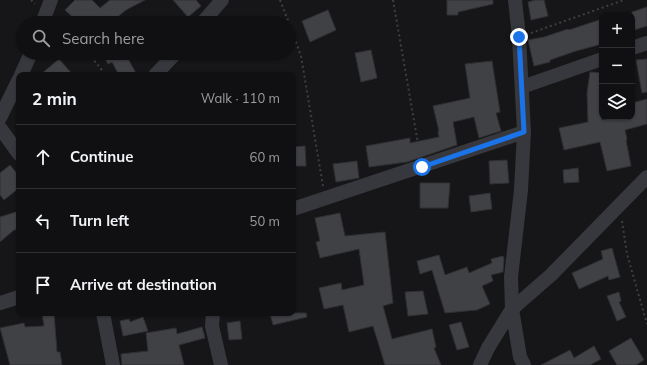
<!DOCTYPE html>
<html lang="en">
<head>
<meta charset="utf-8">
<style>
  body { margin:0; font-family:Mulish,sans-serif; background:#19191b; color:#f1f3f6 }
  .controls { position:absolute; right:12px; top:12px; display:grid; overflow:hidden; border-radius:8px; box-shadow:0 1px 3px #0004 }
  .controls button { width:36px; height:36px; display:grid; place-items:center; padding:0; border:0; border-bottom:1px solid #303032; background:#101012; color:#f1f3f6; font:20px sans-serif }
  .stop { position:absolute; width:12px; height:12px; margin:-9px; border:3px solid #1a73e8; border-radius:50%; background:#fff }
  .stop.end { background:#1a73e8; border-color:#fff; box-shadow:0 1px 4px #0008 }
  .list { margin:0; padding:0; list-style:none }
  h2 { display:flex; justify-content:space-between; align-items:center; height:52px; margin:0; padding:0 16px; font-size:17px }
  h2 small { font-size:13px; font-weight:400; color:#9c9d9f }
  .list li { display:grid; grid-template-columns:26px 1fr auto; gap:12px; align-items:center; box-sizing:border-box; height:64px; padding:0 16px; border-top:1px solid #303032 }
  .list b { display:block; font-size:15px; white-space:nowrap }
  .list em { font-size:13px; font-style:normal; color:#9c9d9f }
  .icon { flex:none; width:22px; height:22px; fill:none; stroke:currentColor; stroke-width:2; stroke-linecap:round; stroke-linejoin:round }
  .map { position:relative; flex:none; width:647px; height:365px; overflow:hidden }
  .search { position:absolute; background:#101012; box-shadow:0 1px 3px #0004; left:16px; top:16px; width:280px; height:44px; display:flex; align-items:center; gap:10px; box-sizing:border-box; padding:0 14px; border-radius:22px; color:#9c9d9f; font-size:15px }
  .panel { position:absolute; background:#101012; box-shadow:0 1px 3px #0004; left:16px; top:72px; width:280px; height:244px; border-radius:8px }
  .map>svg:first-child { display:block }
  .building { fill:#404145; stroke:#303034 }
  .lines { fill:none; stroke-linecap:round; stroke-linejoin:round }
  .path { stroke:#3d3f44; stroke-width:2; stroke-dasharray:2 3; stroke-linecap:butt }
  .minor { stroke:#37383d; stroke-width:14 }
  .route { stroke:#1a73e8; stroke-width:5 }
</style>
</head>
<body>
<div class="map">
<svg width="647" height="365" viewBox="0 0 647 365">
  <rect width="100%" height="100%" fill="#161618"/>
  <path class="building" d="M75 0H92L100 8 110 0H145L126 10 110 23H79L65 10Z
    M173 0H196L201 6 188 17Z
    M447 0H493V4L458 12V15H447Z
    M535 0H544L548 16 531 20 528 2Z
    M647 7V26L634 30 632 25V12Z
    M328 10 336 30 310 42 302 21Z
    M602 19V44L576 51 550 60V62L534 66 528 40 544 37 568 29 569 30Z
    M371 50 377 78 361 82 355 53Z
    M102 53H129L126 55 137 75H119L112 62 108 64Z
    M59 59 73 75H40Z
    M647 59V92L642 93 636 60Z
    M492 61 500 112 496 113 501 131 479 138 474 117 453 122 457 145 407 162 369 167 366 146 410 138V143L439 137 438 131H439L433 106 470 98 465 64Z
    M590 72 602 73V120L616 117H632V103L647 99V124L625 130 627 139 626 140 631 166 607 171 600 142 564 150 559 128 588 122 587 93Z
    M305 146 306 166H293V147Z
    M507 160 509 183 490 184 489 161Z
    M357 161 359 178 336 182 333 164Z
    M10 165 19 176V188L4 200 0 195V173Z
    M578 168 579 182 564 183 563 170Z
    M420 183H450L448 208H420Z
    M490 193 492 209 471 212 469 196Z
    M19 211V229L14 230 0 242V217Z
    M340 213 345 236 385 232 393 303 383 306 392 339 432 329 436 347 434 348 441 365H385L373 326 349 332 343 305 324 309 319 288 341 283 342 290 364 285 359 249 320 258 316 242 320 241 315 218Z
    M612 248 620 277 609 280 608 276 579 289 572 273 603 259 601 251Z
    M439 255 445 275 467 267 469 273 492 263 491 259 503 256 504 259 503 272 491 275 493 281 482 286 490 304 477 310 445 313 432 270 420 274 417 261Z
    M423 291 428 314 408 316 405 292Z
    M619 292 621 301 619 302 626 317 617 321 607 296Z
    M42 313H54L57 352H60L62 365H10L0 328 24 323 25 327 44 326Z
    M270 313H306L307 317 273 325Z
    M143 317 148 331 123 336 120 321 129 319 130 322Z
    M240 321 242 339 229 340 227 323Z
    M461 322 469 347 457 350 449 325Z
    M202 327 205 338 179 345 184 365H122L121 354 148 351 146 333 176 328 177 334Z
    M631 338 644 360 636 365H617L609 351Z
    M594 346 601 359 590 365H541L570 350 574 358Z"/>
  <g class="lines">
    <path class="path" d="M31 0 35 4
      M280 0 289 23
      M393 0 420 155
      M289 23 301 56 323 186
      M531 33 624 0
      M88 53 106 75
      M622 221 627 254 647 324"/>
    <path class="minor" d="M515 0 519 37 524 132 521 190 511 277 512 309 520 357 524 365
      M42 23 51 0
      M202 23 222 0
      M632 48 647 43
      M21 75 31 53
      M155 75 176 53
      M522 87 602 59
      M0 118 19 79
      M0 128 19 154
      M293 209 524 132
      M0 303 19 297
      M103 313 113 365
      M213 313 212 326 221 365
      M480 365 488 348 512 309 551 275 647 177"/>
  </g>
  <g class="lines">
    <path class="route" d="M422 167 524 132 519 37"/>
  </g>
</svg>
<div class="controls">
<button>+</button>
<button>−</button>
<button><svg class="icon" aria-label="layers" viewBox="0 0 24 24"><path d="M12 4l9 5-9 5-9-5zM3 14l9 5 9-5"/></svg></button>
</div>
<div class="stop" style="left:422px;top:167px"></div>
<div class="stop end" style="left:519px;top:37px"></div>
<div class="search"><svg class="icon" aria-label="search" viewBox="0 0 24 24"><circle cx="10" cy="10" r="6"/><path d="M15 15l6 6"/></svg>Search here</div>
<section class="panel">
<h2>2 min<small>Walk · 110 m</small></h2>
<ul class="list">
<li><svg class="icon" aria-label="ahead" viewBox="0 0 24 24"><path d="M12 20V5M6 11l6-6 6 6"/></svg><div><b>Continue</b></div><em>60 m</em></li>
<li><svg class="icon" aria-label="left" viewBox="0 0 24 24"><path d="M17 20v-9H6M10 6l-5 5 5 5"/></svg><div><b>Turn left</b></div><em>50 m</em></li>
<li><svg class="icon" aria-label="arrive" viewBox="0 0 24 24"><path d="M6 21V4h12l-3 4 3 4H6"/></svg><div><b>Arrive at destination</b></div></li>
</ul>
</section>
</div>
</body>
</html>
